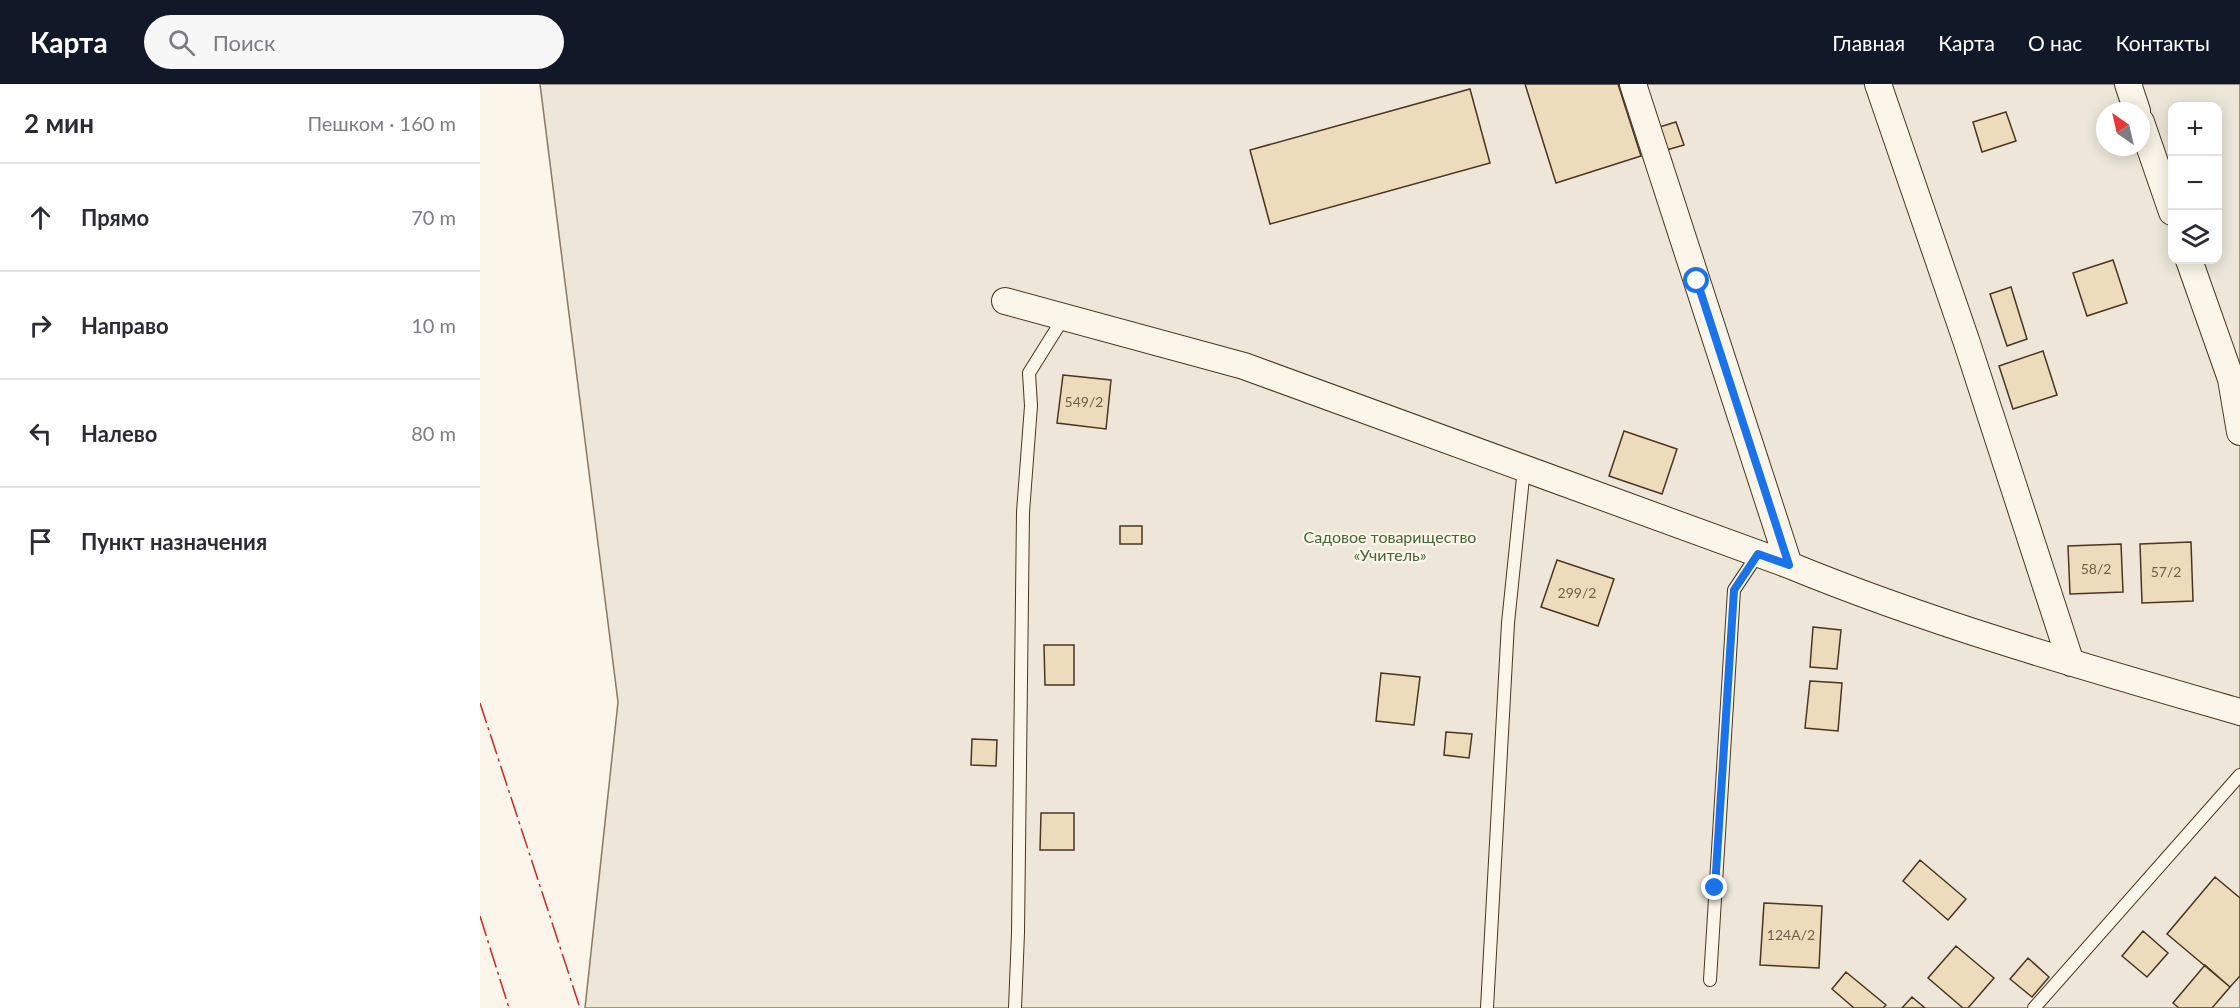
<!DOCTYPE html>
<html lang="ru">
<head>
<meta charset="utf-8">
<style>
  body { margin:0; font-family:Lato,sans-serif; background:#f7f7f7; color:#2b2b33 }
  .controls { position:absolute; right:18px; top:18px; display:grid; overflow:hidden; border-radius:12px; box-shadow:0 3px 15px #0003 }
  .controls button { width:54px; height:54px; display:grid; place-items:center; padding:0; border:0; border-bottom:2px solid #e1e1e2; background:#fff; color:#2b2b33; font:30px sans-serif }
  .compass { position:absolute; left:1616px; top:18px; width:54px; height:54px; border-radius:50%; background:#fff; box-shadow:0 3px 15px #0003; rotate:326deg }
  .stop { position:absolute; width:18px; height:18px; margin:-14px; border:4px solid #1a73e8; border-radius:50%; background:#fff }
  .stop.end { background:#1a73e8; border-color:#fff; box-shadow:0 2px 6px #0008 }
  .list { margin:0; padding:0; list-style:none }
  h2 { display:flex; justify-content:space-between; align-items:center; height:78px; margin:0; padding:0 24px; font-size:26px }
  h2 small { font-size:20px; font-weight:400; color:#7c7c81 }
  .list li { display:grid; grid-template-columns:39px 1fr auto; gap:18px; align-items:center; box-sizing:border-box; height:108px; padding:0 24px; border-top:2px solid #e1e1e2 }
  .list b { display:block; font-size:22px; white-space:nowrap }
  .list em { font-size:20px; font-style:normal; color:#7c7c81 }
  .icon { flex:none; width:33px; height:33px; fill:none; stroke:currentColor; stroke-width:2; stroke-linecap:round; stroke-linejoin:round }
  .map { position:relative; flex:none; width:1760px; height:924px; overflow:hidden }
  header { display:flex; align-items:center; gap:36px; box-sizing:border-box; height:84px; padding:0 30px; background:#111827; color:#fff }
  header strong { font-size:28px }
  nav { display:flex; gap:33px; margin-inline-start:auto; font-size:21px }
  .search { width:420px; height:54px; background:#f7f7f7; display:flex; align-items:center; gap:15px; box-sizing:border-box; padding:0 21px; border-radius:33px; color:#7c7c81; font-size:22px }
  main { display:flex }
  aside { flex:1; background:#fff }
  .map>svg:first-child { display:block }
  .green { fill:#ede6d9; stroke:#887966; stroke-width:1.5; fill-rule:evenodd }
  .building { fill:#ecdcbc; stroke:#4a3520; stroke-width:1.5 }
  .lines { fill:none; stroke-linecap:round; stroke-linejoin:round }
  .lane-casing { stroke:#4a3520; stroke-width:14 }
  .street-casing { stroke:#4a3520; stroke-width:28 }
  .lane { stroke:#fbf6e9; stroke-width:12 }
  .street { stroke:#fbf6e9; stroke-width:26 }
  .power { stroke:#c62828; stroke-width:1.5; stroke-dasharray:21 4.5 3 4.5; stroke-linecap:butt }
  .route { stroke:#1a73e8; stroke-width:8 }
  .labels { text-anchor:middle; stroke-width:4.5; stroke-linejoin:round; paint-order:stroke }
  .number-label { font-size:14px; fill:#725f47 }
  .park-label { font-size:16px; fill:#436837; stroke:#fbf6e9 }
</style>
</head>
<body>
<header>
<strong>Карта</strong>
<div class="search"><svg class="icon" aria-label="search" viewBox="0 0 24 24"><circle cx="10" cy="10" r="6"/><path d="M15 15l6 6"/></svg>Поиск</div>
<nav><a>Главная</a><a>Карта</a><a>О нас</a><a>Контакты</a></nav>
</header>
<main>
<aside>
<h2>2 мин<small>Пешком · 160 m</small></h2>
<ul class="list">
<li><svg class="icon" aria-label="ahead" viewBox="0 0 24 24"><path d="M12 20V5M6 11l6-6 6 6"/></svg><div><b>Прямо</b></div><em>70 m</em></li>
<li><svg class="icon" aria-label="right" viewBox="0 0 24 24"><path d="M7 20v-9h11M14 6l5 5-5 5"/></svg><div><b>Направо</b></div><em>10 m</em></li>
<li><svg class="icon" aria-label="left" viewBox="0 0 24 24"><path d="M17 20v-9H6M10 6l-5 5 5 5"/></svg><div><b>Налево</b></div><em>80 m</em></li>
<li><svg class="icon" aria-label="arrive" viewBox="0 0 24 24"><path d="M6 21V4h12l-3 4 3 4H6"/></svg><div><b>Пункт назначения</b></div></li>
</ul>
</aside>
<div class="map">
<svg width="1760" height="924" viewBox="0 0 1760 924">
  <rect width="100%" height="100%" fill="#fbf6e9"/>
  <path class="green" d="M60 0H1760V924H105L138 618ZM1692 22H1738V176H1692ZM1625 27H1661V63H1625Z"/>
  <path class="building" d="M1045 0H1138L1161 72 1076 99Z
    M990 5 1010 79 790 140 770 66Z
    M1526 28 1536 57 1502 68 1493 38Z
    M1196 38 1204 61 1183 67 1176 44Z
    M1633 176 1647 219 1607 232 1593 189Z
    M1531 203 1547 255 1527 262 1510 210Z
    M1563 267 1577 311 1533 325 1519 282Z
    M583 291 631 296 626 345 577 339Z
    M1144 347 1197 365 1182 410 1129 392Z
    M640 442H662V460H640Z
    M1711 458 1713 517 1662 519 1660 460Z
    M1641 460 1643 508 1590 510 1588 462Z
    M1077 476 1134 495 1118 542 1061 523Z
    M1333 543 1361 546 1357 585 1330 583Z
    M564 561H594V601H565Z
    M901 589 940 593 934 641 896 637Z
    M1330 597 1362 599 1358 647 1325 644Z
    M966 648 992 650 989 674 964 671Z
    M492 655 517 656 516 682 491 681Z
    M561 729H594V766H560Z
    M1440 776 1486 815 1468 836 1423 797Z
    M1735 793 1760 814V892L1750 903 1687 850Z
    M1284 819 1342 822 1339 884 1280 881Z
    M1663 847 1688 869 1667 893 1642 872Z
    M1476 862 1514 894 1488 924H1483L1448 894Z
    M1548 874 1569 893 1552 913 1530 895Z
    M1725 881 1750 903 1732 924H1699L1693 919Z
    M1366 888 1406 921 1403 924H1374L1352 905Z
    M1432 913 1445 924H1422Z"/>
  <g class="lines">
    <g class="lane-casing">
      <path id="lane" d="M1230 896 1254 506 1278 470
        M535 924 538 849 543 428 551 322 549 289 584 233
        M1007 924 1028 539 1044 384
        M1554 924 1760 691"/>
    </g>
    <g class="street-casing">
      <path id="street" d="M1153 0 1309 481
        M1398 0 1487 259 1591 579
        M1648 0 1657 27
        M1661 38 1692 128
        M1709 176 1751 295 1760 348
        M525 217 764 282 1309 481C1455 541 1608 584 1760 628"/>
    </g>
    <use href="#lane" class="lane"/>
    <use href="#street" class="street"/>
    <path class="power" d="M0 619 100 924
      M0 832 29 924"/>
  </g>
  <g class="lines">
    <path class="route" d="M1217 197 1309 481 1278 470 1254 506 1235 804"/>
  </g>
  <g class="labels">
    <g class="number-label">
      <text x="604" y="323">549/2</text>
      <text x="1616" y="490">58/2</text>
      <text x="1686" y="493">57/2</text>
      <text x="1097" y="514">299/2</text>
      <text x="1311" y="856">124А/2</text>
    </g>
    <g class="park-label">
      <text x="910" y="459">Садовое товарищество<tspan x="910" dy="18">«Учитель»</tspan></text>
    </g>
  </g>
</svg>
<div class="controls">
<button>+</button>
<button>−</button>
<button><svg class="icon" aria-label="layers" viewBox="0 0 24 24"><path d="M12 4l9 5-9 5-9-5zM3 14l9 5 9-5"/></svg></button>
</div>
<svg class="compass" viewBox="-18 -18 36 36"><path d="M0-13l5 13h-10z" fill="#e53935"/><path d="M0 13l5-13h-10z" fill="#7c7c81"/></svg>
<div class="stop" style="left:1217px;top:197px"></div>
<div class="stop end" style="left:1235px;top:804px"></div>
</div>
</main>
</body>
</html>
